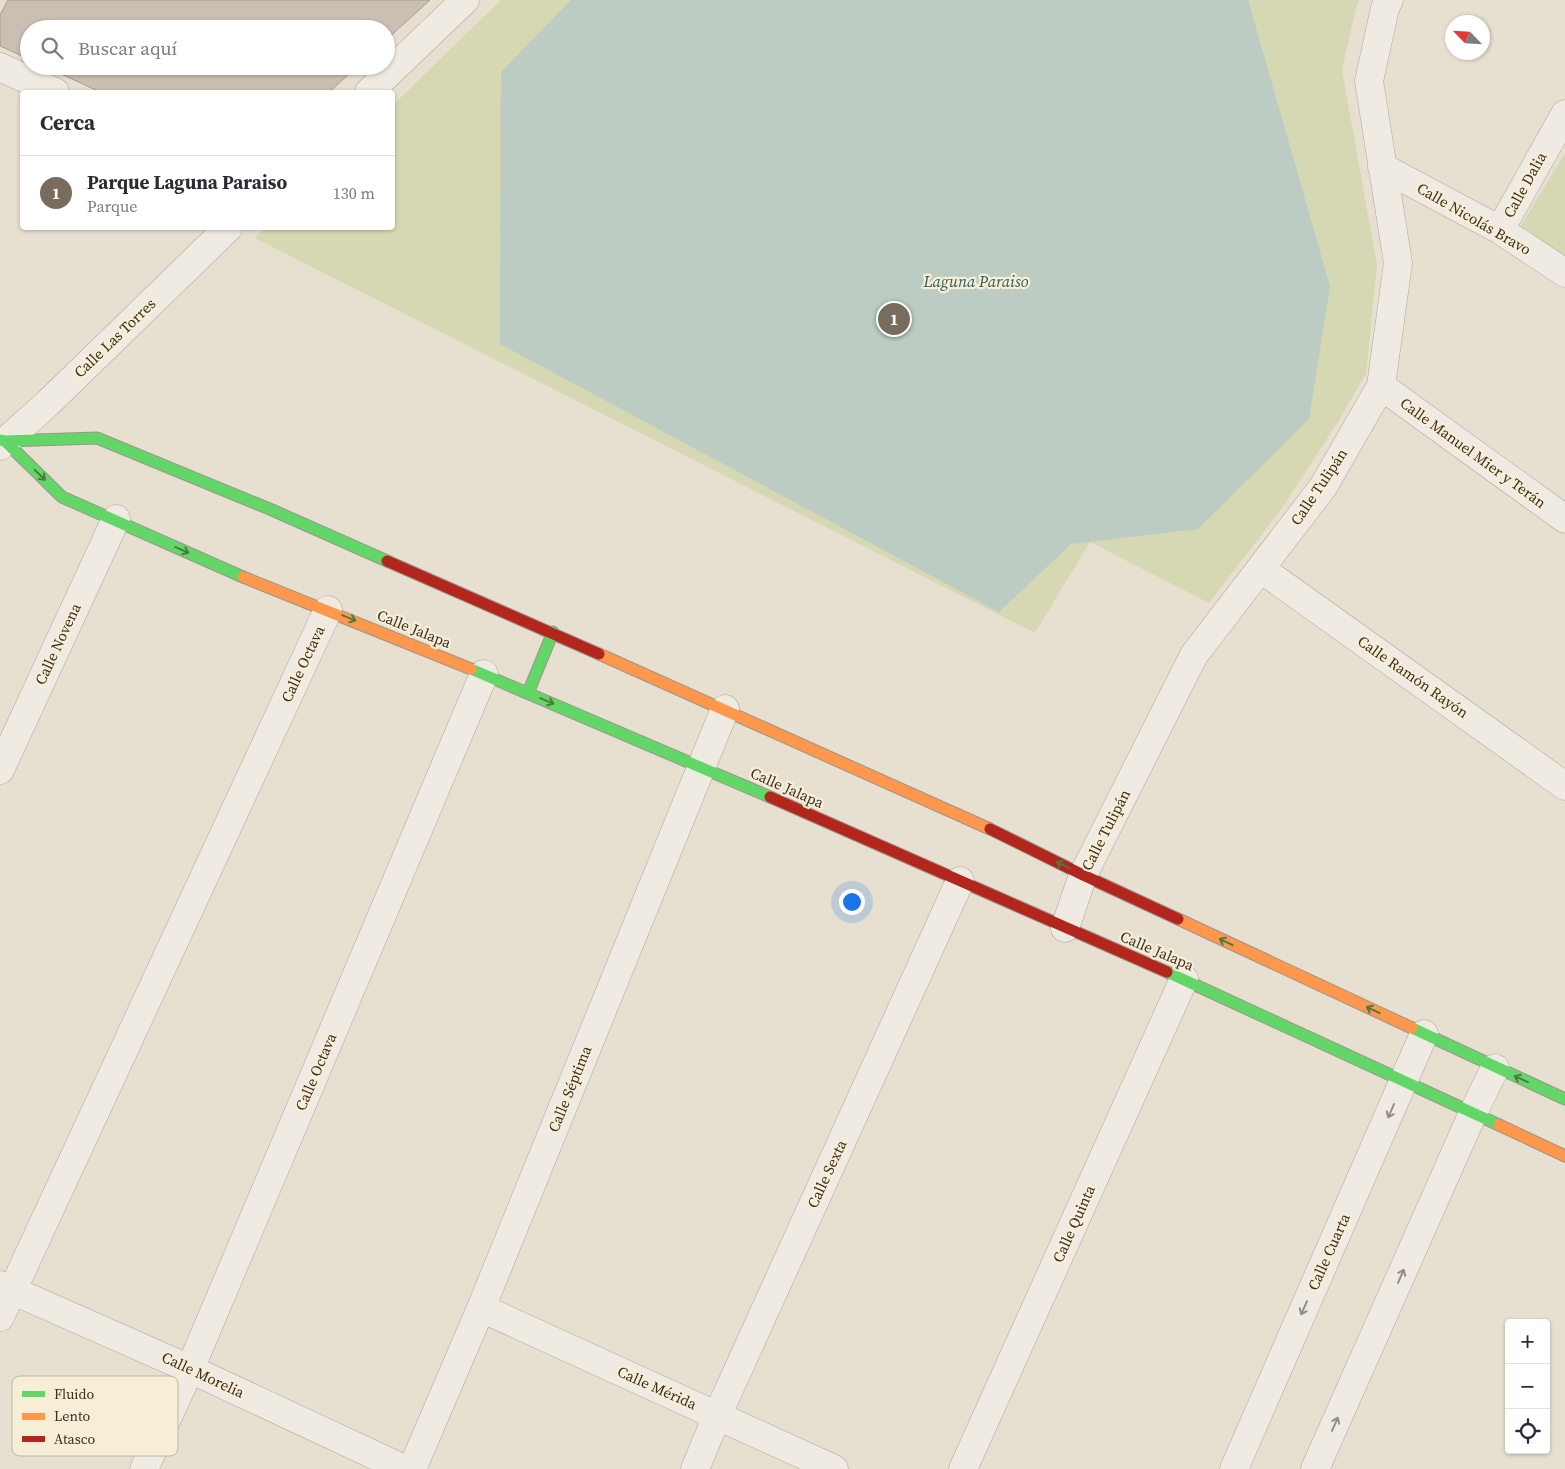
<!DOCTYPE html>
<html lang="es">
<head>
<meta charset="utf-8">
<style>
  body { margin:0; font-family:"Source Serif 4",serif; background:#f2f2f3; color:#2b2b33 }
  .controls { position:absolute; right:15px; bottom:15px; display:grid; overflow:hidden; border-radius:5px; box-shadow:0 1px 4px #0004 }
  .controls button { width:45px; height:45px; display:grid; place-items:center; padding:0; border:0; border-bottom:1px solid #e1e1e2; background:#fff; color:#2b2b33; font:25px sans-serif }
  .compass { position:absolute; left:1445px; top:15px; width:45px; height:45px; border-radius:50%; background:#fff; box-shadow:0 1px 4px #0004; rotate:295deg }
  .you { position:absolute; left:851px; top:901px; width:18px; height:18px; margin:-12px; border:4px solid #fff; border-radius:50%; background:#1a73e8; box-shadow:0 0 0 8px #1a73e833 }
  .badge { display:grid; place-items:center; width:32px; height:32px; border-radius:50%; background:#786c5e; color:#fff; font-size:16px; font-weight:700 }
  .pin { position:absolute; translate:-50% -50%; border:2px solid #fff; box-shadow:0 1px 5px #0006 }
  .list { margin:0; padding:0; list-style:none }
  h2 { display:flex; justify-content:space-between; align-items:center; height:65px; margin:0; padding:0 20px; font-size:21px }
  h2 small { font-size:16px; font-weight:400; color:#7c7c81 }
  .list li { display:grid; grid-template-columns:32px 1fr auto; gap:15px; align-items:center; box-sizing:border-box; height:75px; padding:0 20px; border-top:1px solid #e1e1e2 }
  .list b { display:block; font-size:19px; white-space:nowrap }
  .list p { margin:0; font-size:16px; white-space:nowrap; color:#7c7c81 }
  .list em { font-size:16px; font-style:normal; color:#7c7c81 }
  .icon { flex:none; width:28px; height:28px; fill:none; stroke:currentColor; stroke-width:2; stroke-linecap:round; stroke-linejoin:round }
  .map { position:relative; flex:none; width:1565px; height:1469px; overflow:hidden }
  .search { position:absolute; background:#fff; box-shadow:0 1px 4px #0004; left:20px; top:20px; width:375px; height:55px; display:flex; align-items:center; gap:12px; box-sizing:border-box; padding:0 18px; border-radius:28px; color:#7c7c81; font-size:19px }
  .panel { position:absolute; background:#fff; box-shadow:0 1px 4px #0004; left:20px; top:90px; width:375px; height:140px; border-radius:5px }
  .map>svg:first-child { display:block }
  .green { fill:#d6d7b3 }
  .water { fill:#bcccc2 }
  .shadow { fill:#0003 }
  .building { fill:#cbbfb2; stroke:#a89c90 }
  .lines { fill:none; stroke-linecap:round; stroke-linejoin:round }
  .street-casing { stroke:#ada599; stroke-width:29 }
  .fast-casing { stroke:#9c958a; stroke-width:13 }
  .slow-casing { stroke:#9c958a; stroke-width:13 }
  .jam-casing { stroke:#9c958a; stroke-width:13 }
  .street { stroke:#efebe3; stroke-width:28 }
  .fast { stroke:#63d668; stroke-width:11 }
  .slow { stroke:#ff974d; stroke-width:11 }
  .jam { stroke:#b3261e; stroke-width:11 }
  .oneway { stroke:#4e7a40 }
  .oneway2 { stroke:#968c82 }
  .labels { text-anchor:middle; stroke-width:4.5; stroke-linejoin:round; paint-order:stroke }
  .street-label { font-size:15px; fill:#3d2e20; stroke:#f7eed8 }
  .water-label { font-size:16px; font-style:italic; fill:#2f5d5a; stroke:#f7eed8 }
  .key { fill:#f7eed8; stroke:#bfb4a1; stroke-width:1 }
  .key-label { font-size:14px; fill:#3d2e20 }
</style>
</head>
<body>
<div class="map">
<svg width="1565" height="1469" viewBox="0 0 1565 1469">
  <rect width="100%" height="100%" fill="#e7e0d1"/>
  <path class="green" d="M501 0H1359L1356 8 1342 70 1377 265 1366 374 1336 425 1282 508 1209 603 1090 542 1035 633 255 238 265 228H392L393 105Z
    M1565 153V262L1517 232Z"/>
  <path class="water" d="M571 0H1248L1330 286 1309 419 1198 529 1071 544 999 612 500 344 501 72Z"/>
  <path class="shadow" d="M47 66H356L327 92H103Z"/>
  <path class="building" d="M8 0H430L386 40V29H29V59L0 46V15Z
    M44 66H358L329 92H100Z"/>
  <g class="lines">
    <g class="street-casing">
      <path id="street" d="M0 67 55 92
        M369 92 465 0
        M1382 167 1500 230 1565 273
        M1500 230 1565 114
        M1381 386 1565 519
        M0 446 48 403 228 228
        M1261 569 1565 786
        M0 770 116 519
        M1065 928 1083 875 1194 655 1323 487 1381 386 1398 263 1369 81 1385 8 1389 0
        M0 1285 190 1369 404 1469
        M481 1308 834 1469
        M0 1317 328 610
        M144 1469 190 1369 484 674
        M412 1469 481 1308 725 709
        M695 1469 717 1416 960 881
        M963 1469 1184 979
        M1234 1469 1424 1034
        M1315 1469 1473 1113 1495 1068"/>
    </g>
    <g class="fast-casing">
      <path id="fast" d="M0 440 5 441 62 497 243 577
        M5 441 97 438 272 510 387 561
        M471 669 770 797
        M528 693 553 632
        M1167 972 1499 1125
        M1412 1028 1565 1099"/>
    </g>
    <g class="slow-casing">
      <path id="slow" d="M243 577 471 669
        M599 654 990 829
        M1178 919 1412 1028
        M1499 1125 1565 1156"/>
    </g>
    <g class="jam-casing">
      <path id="jam" d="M387 561 599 654
        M770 797 1167 972
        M990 829 1083 875 1178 919"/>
    </g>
    <use href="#street" class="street"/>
    <use href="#fast" class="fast"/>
    <use href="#slow" class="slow"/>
    <use href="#jam" class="jam"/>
  </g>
  <defs><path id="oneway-shaft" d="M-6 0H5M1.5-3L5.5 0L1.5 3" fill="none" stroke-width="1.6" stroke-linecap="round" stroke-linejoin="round" transform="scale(1.25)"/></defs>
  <g class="oneway">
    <use href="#oneway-shaft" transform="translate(40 475) rotate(44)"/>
    <use href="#oneway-shaft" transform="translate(182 550) rotate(24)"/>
    <use href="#oneway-shaft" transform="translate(349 618) rotate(22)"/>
    <use href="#oneway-shaft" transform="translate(547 701) rotate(23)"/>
    <use href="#oneway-shaft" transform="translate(1063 865) rotate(-153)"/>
    <use href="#oneway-shaft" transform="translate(1226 942) rotate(-155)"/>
    <use href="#oneway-shaft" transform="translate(1373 1010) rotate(-155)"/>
    <use href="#oneway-shaft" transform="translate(1521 1079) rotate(-156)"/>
  </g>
  <g class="oneway2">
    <use href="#oneway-shaft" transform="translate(1391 1111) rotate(114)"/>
    <use href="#oneway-shaft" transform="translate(1401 1276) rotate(-66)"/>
    <use href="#oneway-shaft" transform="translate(1304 1308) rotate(114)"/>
    <use href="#oneway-shaft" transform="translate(1335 1424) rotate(-66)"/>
  </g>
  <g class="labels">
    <g class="street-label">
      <text transform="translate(1525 185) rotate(-61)" y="5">Calle Dalia</text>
      <text transform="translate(1474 219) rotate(30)" y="5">Calle Nicolás Bravo</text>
      <text transform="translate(115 338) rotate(-44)" y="5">Calle Las Torres</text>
      <text transform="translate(1473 453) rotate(36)" y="5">Calle Manuel Mier y Terán</text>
      <text transform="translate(1319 487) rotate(-56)" y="5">Calle Tulipán</text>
      <text transform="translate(414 629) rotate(22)" y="5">Calle Jalapa</text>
      <text transform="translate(58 644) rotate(-65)" y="5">Calle Novena</text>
      <text transform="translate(303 664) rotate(-65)" y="5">Calle Octava</text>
      <text transform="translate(1413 677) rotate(35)" y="5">Calle Ramón Rayón</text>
      <text transform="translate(787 788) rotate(24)" y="5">Calle Jalapa</text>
      <text transform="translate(1106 830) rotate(-63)" y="5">Calle Tulipán</text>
      <text transform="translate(1157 951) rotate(23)" y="5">Calle Jalapa</text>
      <text transform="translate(316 1072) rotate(-67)" y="5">Calle Octava</text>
      <text transform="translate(570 1089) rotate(-68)" y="5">Calle Séptima</text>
      <text transform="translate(827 1174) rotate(-65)" y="5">Calle Sexta</text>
      <text transform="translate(1074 1224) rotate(-66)" y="5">Calle Quinta</text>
      <text transform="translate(1329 1252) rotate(-66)" y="5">Calle Cuarta</text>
      <text transform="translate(203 1375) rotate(25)" y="5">Calle Morelia</text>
      <text transform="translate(657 1388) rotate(24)" y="5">Calle Mérida</text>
    </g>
    <g class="water-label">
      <text x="976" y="287">Laguna Paraiso</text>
    </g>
  </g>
  <rect x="12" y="1376" width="166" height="80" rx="8" class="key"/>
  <rect x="22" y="1391" width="23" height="6" fill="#63d668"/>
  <rect x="22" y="1413" width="23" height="7" fill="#ff974d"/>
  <rect x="22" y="1436" width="23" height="6" fill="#b3261e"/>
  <g class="key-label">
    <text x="54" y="1399">Fluido</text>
    <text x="54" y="1421">Lento</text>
    <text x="54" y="1444">Atasco</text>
  </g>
</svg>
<div class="controls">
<button>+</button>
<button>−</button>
<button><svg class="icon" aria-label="locate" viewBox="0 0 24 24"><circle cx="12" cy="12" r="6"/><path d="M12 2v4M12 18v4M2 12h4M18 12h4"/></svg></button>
</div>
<svg class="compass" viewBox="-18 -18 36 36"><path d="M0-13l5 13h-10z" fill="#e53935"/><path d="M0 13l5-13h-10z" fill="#7c7c81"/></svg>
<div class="you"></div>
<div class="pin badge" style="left:894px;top:319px">1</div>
<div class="search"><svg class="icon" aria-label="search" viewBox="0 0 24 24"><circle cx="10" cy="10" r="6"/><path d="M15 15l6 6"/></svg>Buscar aquí</div>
<section class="panel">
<h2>Cerca<small></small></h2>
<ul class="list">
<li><span class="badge">1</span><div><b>Parque Laguna Paraiso</b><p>Parque</p></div><em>130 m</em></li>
</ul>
</section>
</div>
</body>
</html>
